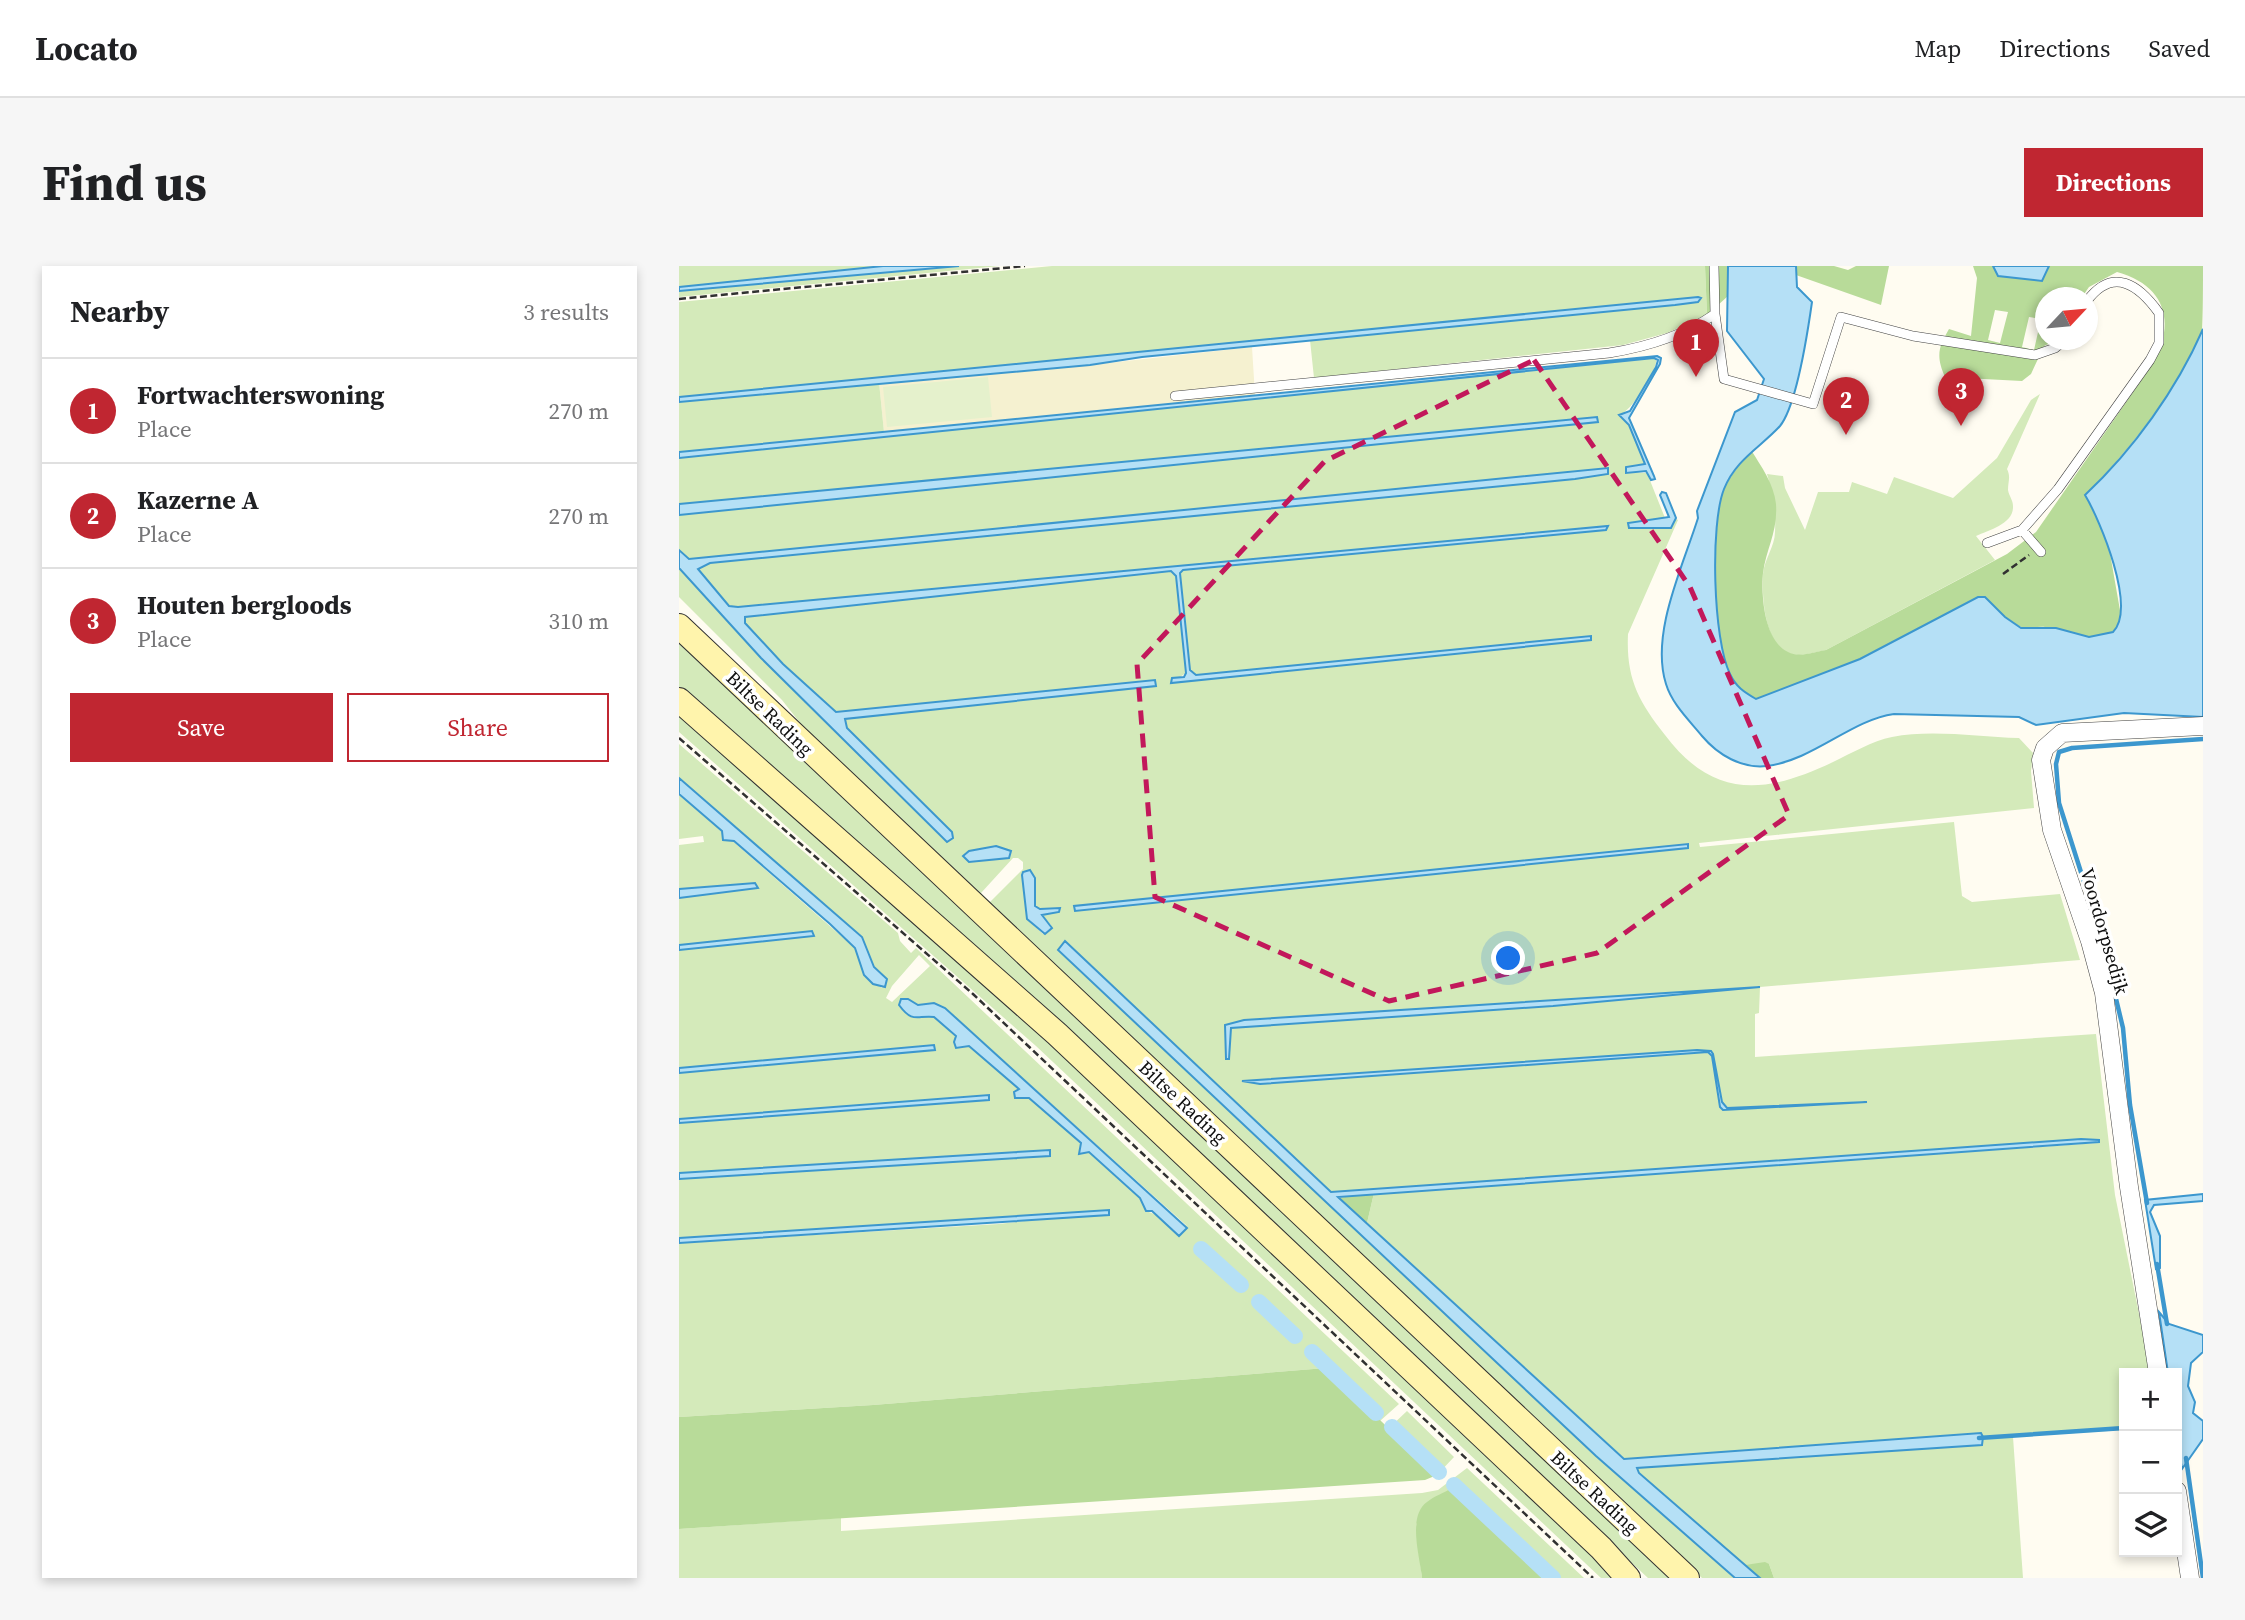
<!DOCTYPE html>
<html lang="en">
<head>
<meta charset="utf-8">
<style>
  body { margin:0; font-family:"Source Serif 4",serif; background:#f6f6f6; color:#202124 }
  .controls { position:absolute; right:21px; bottom:21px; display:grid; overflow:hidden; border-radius:0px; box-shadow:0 4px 10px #0003 }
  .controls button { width:63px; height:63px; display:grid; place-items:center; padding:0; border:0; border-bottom:2px solid #e0e0e0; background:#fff; color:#202124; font:35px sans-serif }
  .compass { position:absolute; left:1356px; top:21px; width:63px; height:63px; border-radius:50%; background:#fff; box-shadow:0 4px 10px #0003; rotate:64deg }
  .you { position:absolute; left:830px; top:693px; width:24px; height:24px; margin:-18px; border:5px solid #fff; border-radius:50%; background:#1a73e8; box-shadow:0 0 0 10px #1a73e833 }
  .badge { display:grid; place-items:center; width:46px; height:46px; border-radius:50%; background:#c02631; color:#fff; font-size:23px; font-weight:700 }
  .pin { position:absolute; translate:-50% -58px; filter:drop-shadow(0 2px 4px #0008) }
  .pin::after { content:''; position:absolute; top:37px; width:24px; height:21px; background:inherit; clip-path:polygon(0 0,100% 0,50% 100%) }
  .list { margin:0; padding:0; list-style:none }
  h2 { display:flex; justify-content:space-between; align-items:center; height:91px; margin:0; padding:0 28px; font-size:30px }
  h2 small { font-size:23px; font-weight:400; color:#757577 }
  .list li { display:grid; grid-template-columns:46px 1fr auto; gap:21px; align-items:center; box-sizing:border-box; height:105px; padding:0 28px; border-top:2px solid #e0e0e0 }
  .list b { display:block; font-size:26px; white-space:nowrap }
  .list p { margin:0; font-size:23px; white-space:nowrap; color:#757577 }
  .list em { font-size:23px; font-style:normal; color:#757577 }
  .actions { display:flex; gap:14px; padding:21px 28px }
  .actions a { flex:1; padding:16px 0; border:2px solid #c02631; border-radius:0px; text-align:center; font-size:24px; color:#c02631 }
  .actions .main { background:#c02631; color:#fff }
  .icon { flex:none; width:38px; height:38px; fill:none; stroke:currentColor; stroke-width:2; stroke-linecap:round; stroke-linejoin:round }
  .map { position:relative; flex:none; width:1524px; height:1312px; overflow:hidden; border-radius:0px }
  header { display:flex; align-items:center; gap:42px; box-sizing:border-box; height:98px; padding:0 35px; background:#fff; border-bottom:2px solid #e0e0e0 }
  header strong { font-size:33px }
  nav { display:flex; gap:38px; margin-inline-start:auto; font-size:24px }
  .intro { display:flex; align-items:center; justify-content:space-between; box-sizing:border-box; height:168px; padding:0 42px }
  h1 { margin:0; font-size:49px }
  .button { padding:18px 32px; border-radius:0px; background:#c02631; color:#fff; font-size:24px; font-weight:700 }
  main { display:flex; gap:42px; padding:0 42px }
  aside { flex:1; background:#fff; border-radius:0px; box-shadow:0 4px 10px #0003 }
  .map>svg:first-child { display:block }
  .farmland { fill:#f5f1d0 }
  .green { fill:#d4eaba; fill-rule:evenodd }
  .forest { fill:#b8db99; fill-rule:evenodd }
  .pitch { fill:#e5f1cc }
  .water { fill:#b5e0f6; stroke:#3c97ce; stroke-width:2 }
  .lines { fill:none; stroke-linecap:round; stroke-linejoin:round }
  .stream { stroke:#3c97ce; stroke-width:4.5 }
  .canal { stroke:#b5e0f6; stroke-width:16 }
  .service-casing { stroke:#424242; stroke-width:10 }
  .minor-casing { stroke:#424242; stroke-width:19 }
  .secondary-casing { stroke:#313131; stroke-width:26 }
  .path { stroke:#313131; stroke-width:2.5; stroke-dasharray:7 3.5; stroke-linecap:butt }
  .service { stroke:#fff; stroke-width:9 }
  .minor { stroke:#fff; stroke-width:18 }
  .secondary { stroke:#fff4ac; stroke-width:24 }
  .marked { fill:none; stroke:#c2185b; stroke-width:5; stroke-dasharray:14 9; stroke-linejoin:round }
  .labels { text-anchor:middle; stroke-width:7; stroke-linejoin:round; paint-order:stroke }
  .street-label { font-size:19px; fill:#0f0f0f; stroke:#fff }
</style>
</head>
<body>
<header>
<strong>Locato</strong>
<nav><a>Map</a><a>Directions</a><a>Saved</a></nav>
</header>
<div class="intro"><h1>Find us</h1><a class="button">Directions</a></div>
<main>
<aside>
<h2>Nearby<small>3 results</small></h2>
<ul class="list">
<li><span class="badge">1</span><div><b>Fortwachterswoning</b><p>Place</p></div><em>270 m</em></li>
<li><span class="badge">2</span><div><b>Kazerne A</b><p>Place</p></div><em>270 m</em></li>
<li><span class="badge">3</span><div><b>Houten bergloods</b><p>Place</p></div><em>310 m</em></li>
</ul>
<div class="actions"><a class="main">Save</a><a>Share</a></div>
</aside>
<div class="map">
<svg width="1524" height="1312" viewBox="0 0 1524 1312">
  <rect width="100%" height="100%" fill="#fffcf1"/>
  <path class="farmland" d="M573 81 576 129 205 166 200 116 411 99Z"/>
  <path class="green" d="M0 0H204L0 21Z
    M280 0H321L0 31V25Z
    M373 0H1026L1028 49 988 67 944 79 635 112 631 74 996 39 1019 36 1021 32 0 131V36Z
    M977 92C980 103 952 146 940 149L950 159 966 198 955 199 947 206 968 207 986 252 950 257V262H992L997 253 999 254 949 368C947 412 959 435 986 469 1035 534 1087 528 1154 496 1173 487 1193 475 1213 471 1253 463 1299 471 1340 472L1354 487 1352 505 1355 542 1020 577 1021 581 1275 556 1283 630 1293 636 1381 628 1401 694 1081 721 1080 747 1076 748V791L1417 768 1436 929 1472 1107H1445V1164L1334 1171 1344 1312H1095L1090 1298 1066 1299 960 1207 958 1202 1302 1179 1304 1171 1302 1167 946 1193 688 957 695 927 1418 877 1420 874 652 926 548 828 379 684 917 1190 1056 1312H1023L140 481 103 434 0 331V302L82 392 265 574H271L274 569 168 462 166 453 170 450 476 420 477 414 157 446 104 398 66 357V351L69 348 493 305 497 310 507 407 492 417 912 374V370L517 409 511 405 501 307 504 304 927 264V260L59 341 50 340 19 303 30 297 896 213 929 208V202L10 293 0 284V249L919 156 918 151 0 238V192ZM1008 578 1009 582 396 645 395 640ZM334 592H339L344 596V603L311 636 302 627ZM343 609 359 643H381L363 649 372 659 364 668 348 653ZM1067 722 874 740 552 762 549 794 546 760 565 754ZM1018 784 1031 785 1034 788 1043 836 1050 843 1041 841 1033 790 1029 786 581 818 563 815Z
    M200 116 205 166 0 186V136Z
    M1361 128 1328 203C1332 211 1329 215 1329 224 1330 230 1334 234 1334 240 1335 258 1310 264 1297 270L1316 294 1147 384C1135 386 1121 392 1109 387 1085 376 1083 331 1084 308 1085 294 1096 280 1096 266 1097 245 1094 228 1088 208L1104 210 1106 222 1126 264 1139 226H1170L1173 216 1208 228 1215 211 1274 232 1318 192 1352 134Z
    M0 374 995 1312H969L227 620 0 422Z
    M0 447 273 686 942 1312H922L357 780 0 466Z
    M0 478 219 667 221 675 232 687 237 682 720 1138 701 1155 647 1102 194 1139 0 1151V977L320 958 430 945 0 972V913L370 890 371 884 0 907V857L310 833V829L0 853V807L256 784 254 779 0 802V684L135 670 133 665 0 679V632L78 622 76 617 0 623V579L25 576 24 570 0 573V528L176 682 185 709 203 722 208 713 195 701 183 671 0 512ZM240 689 251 700 213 736 207 732 213 720ZM222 733 239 739 266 742 508 960 467 945 461 932 410 886 400 883 402 877 350 831 336 832 335 826 341 823 290 780 277 781 278 770 255 751Z
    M728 1145 775 1191 758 1209 709 1163Z
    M788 1202 905 1312H867L773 1223 737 1258 743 1312H0V1263L162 1252V1265L743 1227 759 1224Z"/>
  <path class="forest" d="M1026 0H1049V30L1028 49Z
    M1117 0H1155L1169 4 1177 0H1210L1202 39 1117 9Z
    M1294 0H1314L1319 10 1363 15 1370 0H1524C1524 20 1524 47 1523 65 1509 111 1441 196 1406 229L1429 276 1442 350 1439 361C1416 382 1392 363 1366 361 1358 360 1347 364 1340 360 1326 353 1317 342 1306 331L1181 393 1077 433C1065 426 1056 421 1050 407 1035 375 1031 269 1041 235 1046 215 1060 200 1072 184 1082 200 1095 218 1097 238 1099 266 1087 283 1084 307 1082 329 1085 375 1109 386 1120 392 1135 386 1147 384L1328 288 1357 266 1475 96C1497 54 1485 19 1438 6L1410 21 1403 31 1366 32V74H1377L1365 80 1352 108 1343 115 1266 111C1257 90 1259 82 1270 63L1292 70 1298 12ZM1316 44 1329 46 1321 77 1309 74ZM1350 51 1362 53 1355 84 1343 81Z
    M695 927 688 957 659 932Z
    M647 1102 758 1209 746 1214 0 1263V1151L194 1139Z
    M773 1222 867 1312H743C741 1291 728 1250 748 1236 755 1230 765 1227 773 1222Z
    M1086 1296 1090 1298 1095 1312H1081L1066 1299Z"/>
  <path class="pitch" d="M309 111 313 151 208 161 204 121Z"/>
  <path class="water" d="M204 0H280L0 25V21Z
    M1049 0H1117L1118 21 1133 36C1129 64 1118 139 1101 160 1082 181 1057 193 1045 223 1031 258 1034 374 1051 408 1057 421 1065 426 1077 433L1181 393 1299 331H1306L1326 351 1342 362H1377L1410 371 1434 366C1458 342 1421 254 1406 229 1454 184 1498 123 1524 63V451L1445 447 1357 459 1340 451 1215 448C1172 454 1135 494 1088 500 1063 503 1039 489 1023 470 1010 454 993 438 987 418 971 368 1004 300 1019 252L1018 245 1056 146 1078 134 1085 113 1048 65Z
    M1314 0H1370L1363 15 1319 10Z
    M1019 31 1022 32 1019 36 996 39 463 91 411 99 0 136V131Z
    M978 90 982 92 981 98 950 152 975 210 976 213 972 214 967 205 947 207V201L966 198 950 159 940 149 951 145 977 101 979 94 975 92 0 192V186Z
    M918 151 919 156 0 249V238Z
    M929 202V208L896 213 31 297 19 303 50 340 59 341 929 260 927 264 504 304 501 307 511 404 517 409 912 370V374L492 417 493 412 505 411 507 407 497 310 492 305 66 351V357L104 398 157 446 476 414 477 420 166 453 168 462 273 566 274 572 268 576 82 392 0 302V284L10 293Z
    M983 226 987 227 997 252 992 262H950L949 257 990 251 981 229Z
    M0 512 183 671 195 701 208 713 206 721 194 718 185 709 176 682 151 658 55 575 44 574 43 565 0 528Z
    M1009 578V582L396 645 395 640Z
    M317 580 332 585 330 592 290 596 284 590 290 585Z
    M351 604 356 612V640L361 643 381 642 380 646 363 649 373 662 366 668 348 653 343 609 344 606Z
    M76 617 79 622 0 632V623Z
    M133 665 135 670 0 684V679Z
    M386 675 652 926 1402 873 1420 874V876L659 931 945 1193 1302 1167 1304 1171 1303 1179 958 1202 960 1207 1081 1312H1056L917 1190 379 684Z
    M1081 721 874 740 552 762 550 793H547L546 759 565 754Z
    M222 733H229L239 739 255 737 266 742 508 962 500 970 473 945H467L461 932 410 886 400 888 402 877 350 832H336L335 826 340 823 290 780 277 782 275 776 277 770 255 751C238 749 234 758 220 739Z
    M255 779 256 784 0 807V802Z
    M1018 784 1032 785 1034 788 1043 836 1048 842 1188 836 1044 844 1041 841 1033 790 1029 786 581 818 563 815Z
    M310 829V834L0 857V853Z
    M371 884V890L0 913V907Z
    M1524 928V935L1475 939 1471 946 1481 970V1002L1477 1003 1466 934Z
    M430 944V949L0 977V972Z
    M1480 1046 1490 1058 1524 1069V1086L1512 1097 1509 1120 1516 1136 1514 1147 1524 1155V1173L1503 1203 1498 1173V1107H1489Z"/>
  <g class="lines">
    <path class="stream" d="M1468 937 1451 839 1444 762 1421 666 1380 537 1377 498 1380 486 1393 482 1524 473
      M1478 998 1488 1058
      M1300 1172 1445 1162
      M1507 1192 1524 1312"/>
    <path class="canal" d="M522 983 562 1019
      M580 1036 616 1070
      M633 1086 697 1147
      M713 1161 760 1206
      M775 1219 874 1312"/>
    <g class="service-casing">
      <path id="service" d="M1035 0 1036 48 1045 113 1134 138 1162 51 1234 70 1356 89 1376 82 1386 74
        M496 130 930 87C968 81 1004 70 1036 48
        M1343 264 1362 286
        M1308 277 1343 264 1379 223 1471 94 1480 77V47C1460 19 1434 0 1408 35"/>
    </g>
    <g class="minor-casing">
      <path id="minor" d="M1479 1107 1450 921 1425 727 1411 675 1373 564 1362 494 1366 482 1383 467 1524 460
        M1498 1225 1511 1312"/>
    </g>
    <g class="secondary-casing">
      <path id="secondary" d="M0 360 1008 1312
        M0 434 378 768 922 1282 949 1312"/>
    </g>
    <path class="path" d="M0 33 346 0
      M1324 308 1350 289
      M0 472 294 728 914 1312"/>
    <use href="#service" class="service"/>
    <use href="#minor" class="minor"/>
    <use href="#secondary" class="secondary"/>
  </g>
  <path class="marked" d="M855 94 1011 321 1110 549 918 687 710 735 476 631 458 398 646 195Z"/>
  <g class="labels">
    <g class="street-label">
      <text transform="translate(91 447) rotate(44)" y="7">Biltse Rading</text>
      <text transform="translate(1426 665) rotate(74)" y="7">Voordorpsedijk</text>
      <text transform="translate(504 836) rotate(43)" y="7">Biltse Rading</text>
      <text transform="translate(916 1226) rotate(43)" y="7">Biltse Rading</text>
    </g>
  </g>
</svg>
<div class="controls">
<button>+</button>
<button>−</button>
<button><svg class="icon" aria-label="layers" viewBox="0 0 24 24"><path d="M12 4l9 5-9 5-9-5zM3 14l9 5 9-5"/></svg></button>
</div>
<svg class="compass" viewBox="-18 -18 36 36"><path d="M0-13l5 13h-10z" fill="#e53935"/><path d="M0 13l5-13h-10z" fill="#757577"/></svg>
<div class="you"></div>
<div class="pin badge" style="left:1017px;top:111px">1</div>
<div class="pin badge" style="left:1167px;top:169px">2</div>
<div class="pin badge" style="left:1282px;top:160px">3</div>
</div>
</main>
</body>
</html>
